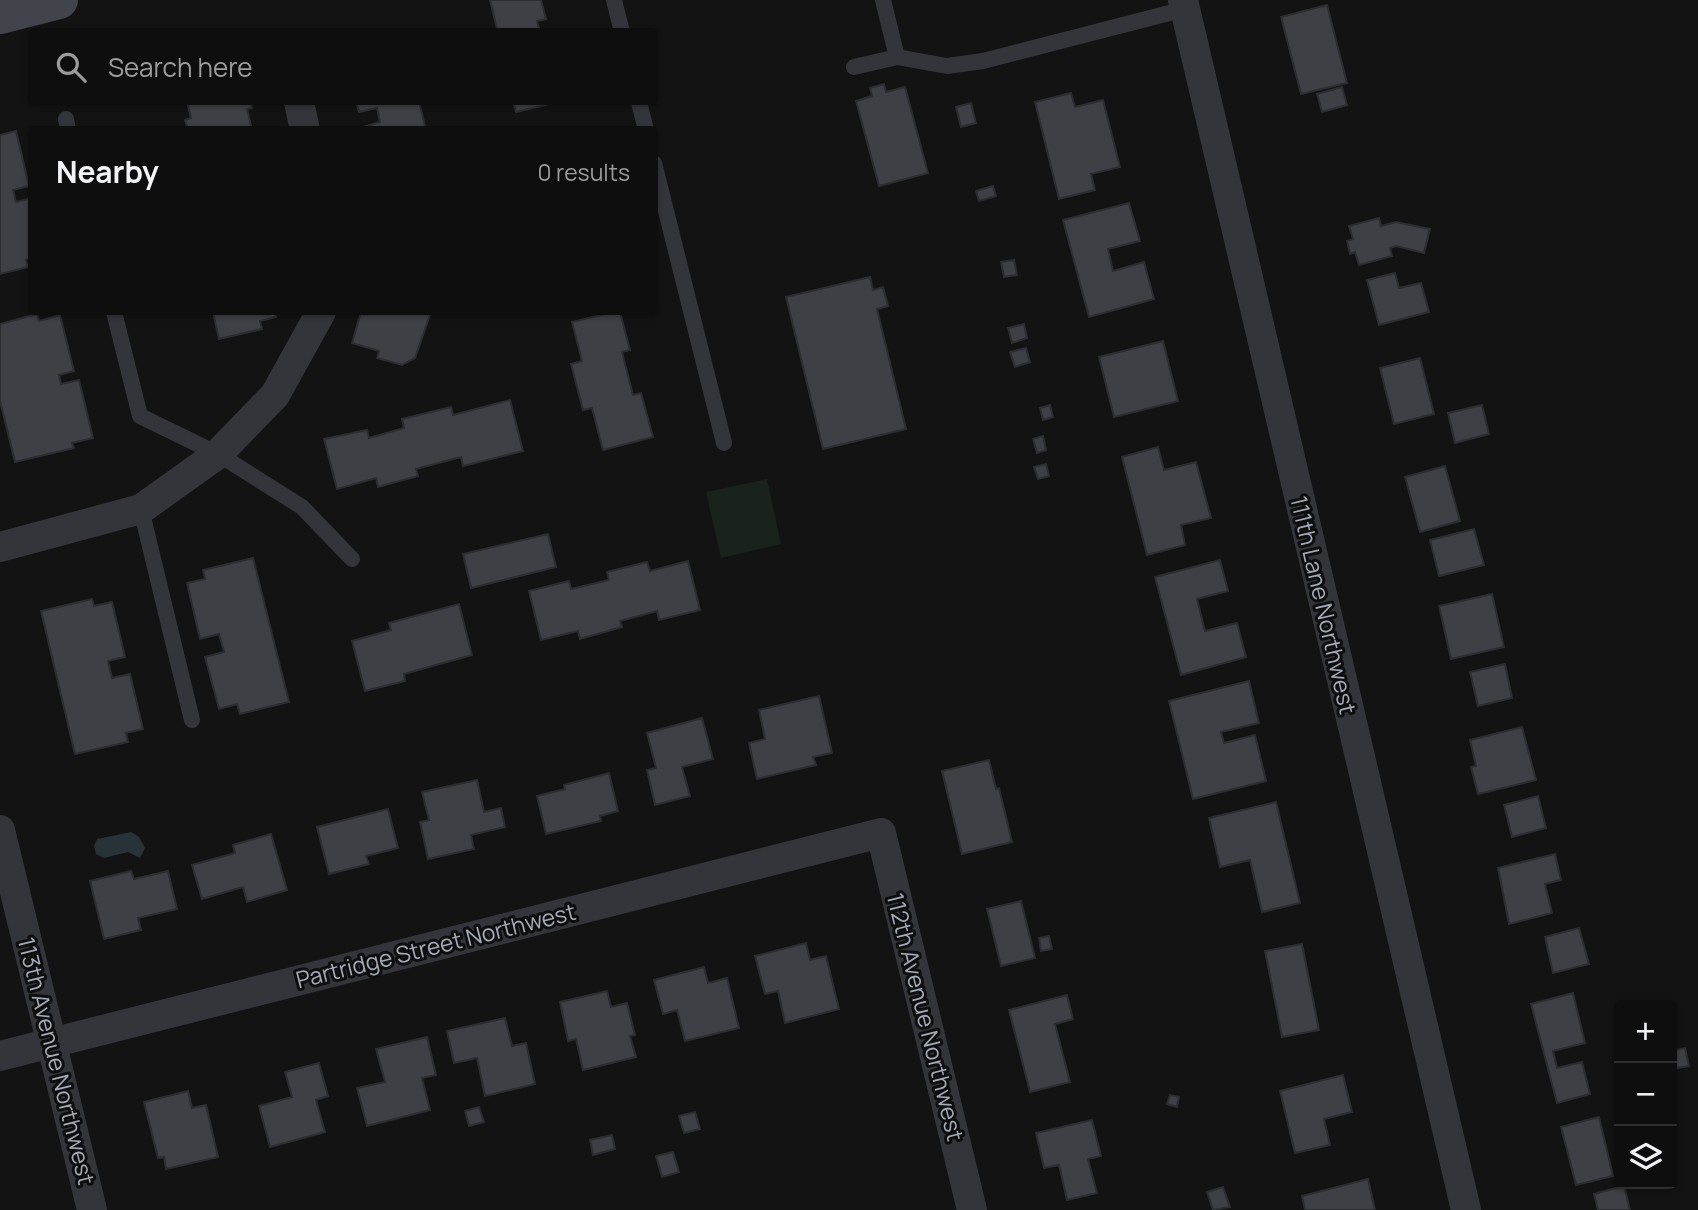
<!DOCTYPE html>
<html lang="en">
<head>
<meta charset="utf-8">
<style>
  body { margin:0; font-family:Manrope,sans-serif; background:#1c1c1d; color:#f1f3f6 }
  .controls { position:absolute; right:21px; bottom:21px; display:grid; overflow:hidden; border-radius:7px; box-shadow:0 2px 5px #0004 }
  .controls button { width:63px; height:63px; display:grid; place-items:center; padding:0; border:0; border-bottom:2px solid #2e2e2f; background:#0e0e0f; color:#f1f3f6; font:35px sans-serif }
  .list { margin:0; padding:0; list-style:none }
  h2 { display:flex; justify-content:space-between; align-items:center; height:91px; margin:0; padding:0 28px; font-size:30px }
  h2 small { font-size:23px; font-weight:400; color:#9b9c9e }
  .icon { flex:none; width:38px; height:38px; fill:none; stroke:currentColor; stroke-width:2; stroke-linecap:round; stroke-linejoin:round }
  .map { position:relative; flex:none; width:1698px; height:1210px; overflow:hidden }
  .search { position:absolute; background:#0e0e0f; box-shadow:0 2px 5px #0004; left:28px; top:28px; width:630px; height:77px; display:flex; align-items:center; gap:18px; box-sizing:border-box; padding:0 24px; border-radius:7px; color:#9b9c9e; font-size:26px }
  .panel { position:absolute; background:#0e0e0f; box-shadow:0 2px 5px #0004; left:28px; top:126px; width:630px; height:189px; border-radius:7px }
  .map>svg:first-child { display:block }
  .green { fill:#1a231b }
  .water { fill:#283339 }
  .building { fill:#3e4045; stroke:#2c2d31; stroke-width:2 }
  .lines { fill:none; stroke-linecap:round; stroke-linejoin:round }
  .lane { stroke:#33353a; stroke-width:16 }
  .street { stroke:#33353a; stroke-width:30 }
  .secondary { stroke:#41444a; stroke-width:38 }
  .labels { text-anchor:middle; stroke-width:6; stroke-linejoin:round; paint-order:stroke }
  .street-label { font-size:23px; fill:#a3aab6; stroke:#0e0e0f }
</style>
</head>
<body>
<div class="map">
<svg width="1698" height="1210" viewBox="0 0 1698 1210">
  <rect width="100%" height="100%" fill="#131314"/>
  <path class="green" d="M767 479 781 544 721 558 706 492Z"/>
  <path class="water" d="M131 832 139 837 145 848 140 858 128 852 104 858 96 854 94 846 97 839Z"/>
  <path class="building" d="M490 0H541L546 19 537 21 540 32H488L497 29Z
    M1327 5 1347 83 1301 94 1281 17Z
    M884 84 886 92 905 87 928 173 879 186 856 101 872 96 870 88Z
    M1342 87 1347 105 1322 112 1317 94Z
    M1071 93 1075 107 1103 100 1120 167 1091 174 1095 190 1059 199 1035 102Z
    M187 102H250L252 108 247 109 252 130H188L185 120 191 118Z
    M356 102H419L426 130H363V127L380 122 377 108 359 112Z
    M513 102H558L516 112Z
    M971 103 976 123 961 127 956 107Z
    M16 131 29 186 13 190 16 202 32 198V258L26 260 28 267 0 274V135Z
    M993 186 996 196 979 201 976 191Z
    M1129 203 1140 241 1108 249 1113 271 1144 262 1154 299 1089 317 1063 220Z
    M1379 218 1381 226 1396 222 1430 229 1424 253 1396 246 1390 248 1392 256 1359 265 1355 252 1350 254 1347 241 1353 239 1349 226Z
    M1014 260 1017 275 1004 277 1001 262Z
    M1395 273 1399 288 1421 283 1429 312 1379 325 1367 280Z
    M870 277 873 290 883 287 888 306 877 309 906 429 823 449 786 297Z
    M213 312H275L276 317 260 321 262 329 219 339Z
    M361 312H431L415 358 402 365 377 358 379 351 352 343Z
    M613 312H620L630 350 622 352 633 395 641 393 653 437 603 450 592 408 583 410 571 364 582 361 572 322Z
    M37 314 39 321 60 315 74 371 59 375 61 384 79 380 93 438 72 443 74 448 15 462 0 401V324Z
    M1024 324 1027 338 1012 343 1008 328Z
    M1163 341 1178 401 1114 417 1099 357Z
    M1026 348 1030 362 1015 367 1010 352Z
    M1420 358 1434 414 1394 424 1380 368Z
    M510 400 523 451 463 466 461 457 416 469 418 476 378 487 376 478 337 489 324 439 367 430 369 438 404 428 402 419 451 407 453 415Z
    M1050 405 1053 417 1043 420 1040 408Z
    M1482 405 1489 434 1455 443 1448 413Z
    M1043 436 1046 450 1037 453 1033 439Z
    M1158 447 1164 470 1196 462 1211 518 1181 525 1185 545 1147 555 1122 457Z
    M1046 464 1049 476 1038 479 1034 467Z
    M1445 466 1460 521 1420 532 1405 477Z
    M1474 529 1484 565 1439 576 1430 540Z
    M548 534 556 567 471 588 463 554Z
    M253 558 289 702 240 714 237 704 219 709 205 657 224 652 219 634 200 639 187 583 205 579 203 570Z
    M1220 560 1228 591 1197 599 1205 631 1237 623 1246 657 1181 675 1155 577Z
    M688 561 700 610 659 620 657 611 620 621 622 627 580 639 578 631 541 640 529 591 569 581 571 589 609 580 607 572 647 562 650 571Z
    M1492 594 1504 647 1451 659 1439 606Z
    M92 599 94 606 112 602 125 657 108 661 112 678 130 674 143 729 126 733 128 742 75 754 41 611Z
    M459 604 472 655 404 674 405 681 365 691 352 641 391 630 389 623Z
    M1505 664 1512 698 1478 706 1470 672Z
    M1249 681 1259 723 1221 732 1224 743 1255 735 1266 781 1193 799 1169 701Z
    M819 696 832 753 813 757 816 765 757 779 749 743 765 739 759 710Z
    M702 718 713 759 682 767 690 796 655 805 647 770 656 768 647 733Z
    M1522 727 1536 780 1478 794 1471 767 1476 766 1470 740Z
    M989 760 996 789 999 788 1012 842 962 854 942 771Z
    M609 773 618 811 600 816 601 821 546 834 537 796 565 789 564 785Z
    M477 780 484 812 501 808 505 827 471 835 474 849 428 859 420 822 429 820 422 792Z
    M1538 796 1546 828 1512 837 1504 805Z
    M1276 802 1300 903 1262 912 1250 860 1220 867 1209 818Z
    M388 809 398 848 366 856 369 864 329 874 317 827Z
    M271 834 287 890 247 902 243 887 202 899 192 865 235 853 233 845Z
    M1555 854 1561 880 1545 884 1552 913 1509 924 1498 868Z
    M131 871 134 879 168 871 177 909 138 918 141 930 104 939 90 881Z
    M1021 901 1035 958 1001 966 987 909Z
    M1579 928 1589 964 1553 973 1545 937Z
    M1049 936 1052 949 1041 951 1039 938Z
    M806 943 810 960 826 956 839 1009 785 1023 778 991 765 994 755 956Z
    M1302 944 1319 1030 1282 1037 1265 951Z
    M704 967 708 983 727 978 739 1028 685 1041 677 1010 663 1014 654 980Z
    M607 991 611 1007 627 1003 635 1035 630 1036 636 1057 583 1070 576 1039 568 1041 560 1002Z
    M1573 993 1585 1043 1553 1051 1557 1068 1582 1062 1590 1094 1557 1103 1531 1004Z
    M1067 995 1073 1019 1055 1024 1070 1082 1030 1092 1009 1010Z
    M505 1018 512 1046 526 1043 535 1084 485 1096 477 1058 454 1063 447 1031Z
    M427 1037 436 1075 422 1078 430 1110 367 1126 357 1088 385 1082 376 1049Z
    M1685 1048 1689 1066 1672 1069V1051Z
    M319 1063 328 1096 316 1100 325 1132 270 1147 259 1106 292 1097 285 1072Z
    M1343 1075 1352 1112 1324 1119 1330 1145 1295 1153 1280 1091Z
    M188 1091 192 1108 206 1105 218 1157 166 1169 164 1157 158 1158 144 1102Z
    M1170 1095 1179 1097 1177 1107 1167 1104Z
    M479 1107 484 1122 469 1126 465 1111Z
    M695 1112 700 1129 684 1133 679 1116Z
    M1599 1117 1613 1176 1576 1185 1561 1127Z
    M1092 1120 1101 1156 1088 1159 1097 1193 1067 1200 1059 1165 1044 1168 1036 1133Z
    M612 1135 615 1149 593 1155 590 1140Z
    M673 1152 679 1172 662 1177 656 1156Z
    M1368 1179 1375 1210H1305L1302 1196Z
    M1624 1186 1630 1210H1598L1594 1194Z
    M1223 1187 1230 1207 1213 1210 1207 1192Z"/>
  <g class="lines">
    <path class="lane" d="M614 0 622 32
      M883 0 897 57
      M854 67 897 57 947 66 983 61 1185 9
      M639 102 646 130
      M66 119 68 130
      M654 163 724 443
      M114 312 140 416 218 454 302 507 352 559
      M141 509 192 720"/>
    <path class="street" d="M1183 0 1466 1210
      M299 102 305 130
      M0 547 141 509 218 454 275 395 321 312
      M0 830 92 1210
      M0 1056 881 833 972 1210"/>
    <path class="secondary" d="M0 15 59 0"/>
  </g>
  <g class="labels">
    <g class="street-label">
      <text transform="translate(1323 605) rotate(77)" y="8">111th Lane Northwest</text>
      <text transform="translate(436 946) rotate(-14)" y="8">Partridge Street Northwest</text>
      <text transform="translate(925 1017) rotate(76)" y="8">112th Avenue Northwest</text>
      <text transform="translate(56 1061) rotate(76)" y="8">113th Avenue Northwest</text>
    </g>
  </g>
</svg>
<div class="controls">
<button>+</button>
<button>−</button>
<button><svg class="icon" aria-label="layers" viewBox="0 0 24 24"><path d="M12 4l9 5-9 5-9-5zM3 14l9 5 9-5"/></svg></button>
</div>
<div class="search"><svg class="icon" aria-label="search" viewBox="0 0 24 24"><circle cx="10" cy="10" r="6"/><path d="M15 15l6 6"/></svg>Search here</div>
<section class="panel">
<h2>Nearby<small>0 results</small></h2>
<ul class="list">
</ul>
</section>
</div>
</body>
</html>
